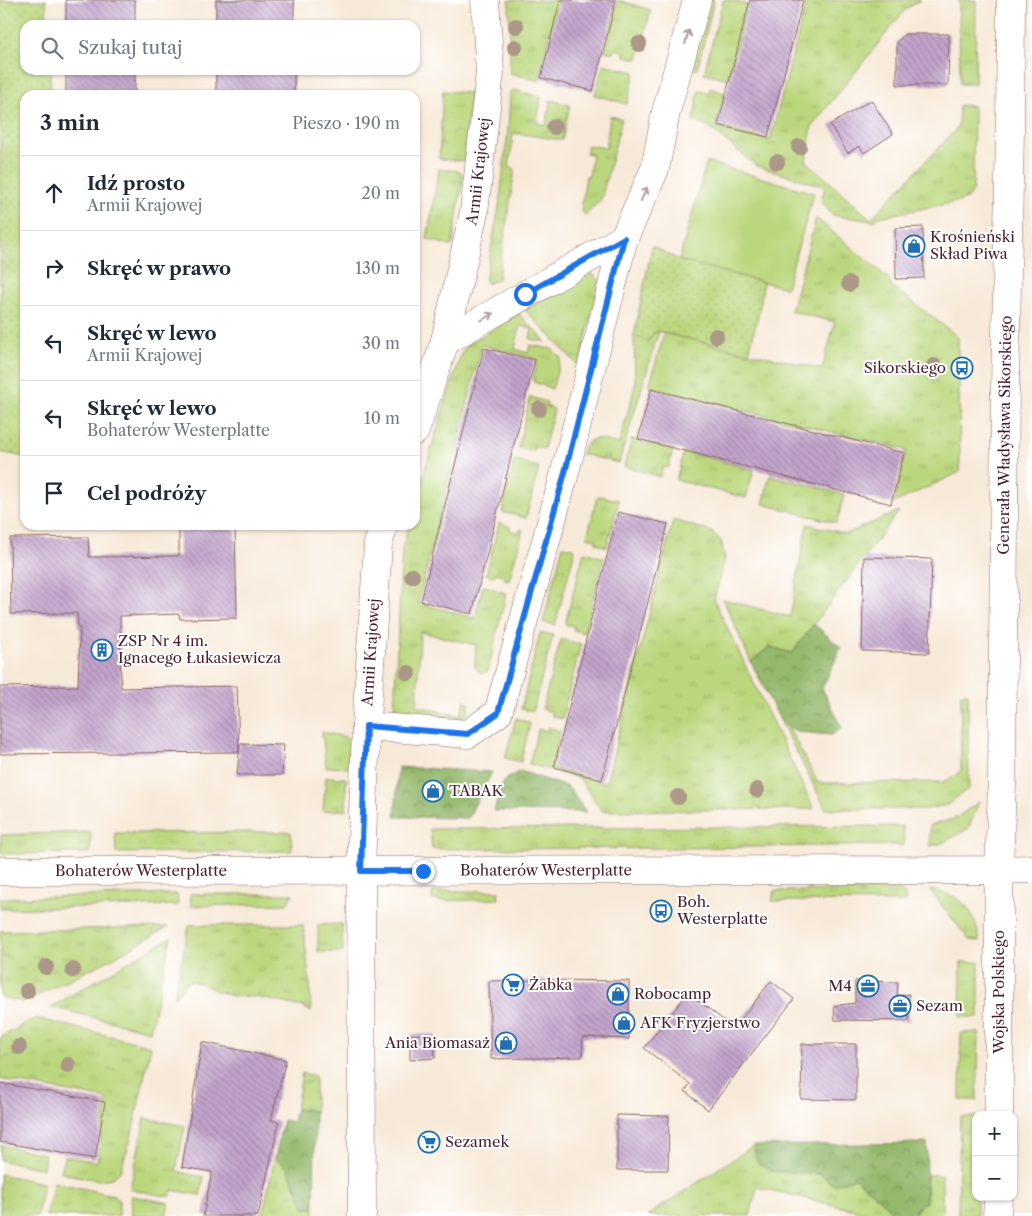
<!DOCTYPE html>
<html lang="pl">
<head>
<meta charset="utf-8">
<style>
  body { margin:0; font-family:"Libre Caslon Text",serif; background:#f2f2f3; color:#1f2937 }
  .controls { position:absolute; right:15px; bottom:15px; display:grid; overflow:hidden; border-radius:10px; box-shadow:0 1px 4px #0004 }
  .controls button { width:45px; height:45px; display:grid; place-items:center; padding:0; border:0; border-bottom:1px solid #e0e1e3; background:#fff; color:#1f2937; font:25px sans-serif }
  .stop { position:absolute; width:15px; height:15px; margin:-11px; border:4px solid #1a73e8; border-radius:50%; background:#fff }
  .stop.end { background:#1a73e8; border-color:#fff; box-shadow:0 1px 5px #0008 }
  .list { margin:0; padding:0; list-style:none }
  h2 { display:flex; justify-content:space-between; align-items:center; height:65px; margin:0; padding:0 20px; font-size:21px }
  h2 small { font-size:16px; font-weight:400; color:#747a83 }
  .list li { display:grid; grid-template-columns:32px 1fr auto; gap:15px; align-items:center; box-sizing:border-box; height:75px; padding:0 20px; border-top:1px solid #e0e1e3 }
  .list b { display:block; font-size:19px; white-space:nowrap }
  .list p { margin:0; font-size:16px; white-space:nowrap; color:#747a83 }
  .list em { font-size:16px; font-style:normal; color:#747a83 }
  .icon { flex:none; width:28px; height:28px; fill:none; stroke:currentColor; stroke-width:2; stroke-linecap:round; stroke-linejoin:round }
  .map { position:relative; flex:none; width:1032px; height:1216px; overflow:hidden }
  .search { position:absolute; background:#fff; box-shadow:0 1px 4px #0004; left:20px; top:20px; width:400px; height:55px; display:flex; align-items:center; gap:12px; box-sizing:border-box; padding:0 18px; border-radius:15px; color:#747a83; font-size:19px }
  .panel { position:absolute; background:#fff; box-shadow:0 1px 4px #0004; left:20px; top:90px; width:400px; height:440px; border-radius:15px }
  .map>svg:first-child { display:block }
  .grass { fill:url(#grass-tufts); stroke:#827b54 }
  .forest { fill:url(#forest-crowns); stroke:#6f6c4c }
  .park { fill:url(#park-dots); stroke:#827b54 }
  .garden { fill:#bbd77d; stroke:#827b54 }
  .building { fill:url(#building-back-hatch) }
  .lines { fill:none; stroke-linecap:round; stroke-linejoin:round }
  .minor-casing { stroke:#876667; stroke-width:29 }
  .tertiary-casing { stroke:#876667; stroke-width:29 }
  .minor { stroke:#fff; stroke-width:28 }
  .tertiary { stroke:#fff; stroke-width:28 }
  .tree { fill:#ab9886 }
  .oneway { stroke:#ae9aa0 }
  .route { stroke:#1a73e8; stroke-width:6 }
  .labels { text-anchor:middle; stroke-width:4; stroke-linejoin:round; paint-order:stroke }
  .street-label { font-size:15px; fill:#4a1f2b; stroke:#fff }
  .poi-label { font-size:15px; fill:#4a1f2b; stroke:#fff; text-anchor:start }
</style>
</head>
<body>
<div class="map">
<svg width="1032" height="1216" viewBox="0 0 1032 1216">
  <defs>
    <pattern id="grass-tufts" width="24" height="20" patternUnits="userSpaceOnUse" patternTransform="scale(1.25)"><rect width="24" height="20" fill="#bbd77d"/><path d="M3 7l-1-3M5 7V3M7 7l1-3M15 17l-1-3M17 17v-4M19 17l1-3" fill="none" stroke="#a2b86c"/></pattern>
    <pattern id="forest-crowns" width="20" height="18" patternUnits="userSpaceOnUse" patternTransform="scale(1.25)"><rect width="20" height="18" fill="#94b86c"/><path d="M2 6a3 3 0 1 1 6 0M12 15a3 3 0 1 1 6 0" fill="none" stroke="#7b9559"/></pattern>
    <pattern id="park-dots" width="8" height="8" patternUnits="userSpaceOnUse" patternTransform="scale(1.25)"><rect width="8" height="8" fill="#bbd77d"/><path d="M2 2h.1M6 6h.1" fill="none" stroke="#a2b86c" stroke-width="1.8" stroke-linecap="round"/></pattern>
    <pattern id="building-back-hatch" width="6" height="6" patternUnits="userSpaceOnUse" patternTransform="scale(1.25)"><rect width="6" height="6" fill="#c3a4cc"/><path d="M-1 5l2 2M0 0l6 6M5-1l2 2" fill="none" stroke="#a085a6"/></pattern>
  </defs>
  <rect width="100%" height="100%" fill="#fff"/>
  <filter id="ink" filterUnits="userSpaceOnUse"><feTurbulence type="fractalNoise" baseFrequency=".02" numOctaves="2"/><feDisplacementMap in="SourceGraphic" scale="10" xChannelSelector="R" yChannelSelector="G"/><feConvolveMatrix kernelMatrix="1 2 1 2 8 2 1 2 1" color-interpolation-filters="sRGB"/></filter>
  <filter id="wash" filterUnits="userSpaceOnUse"><feTurbulence type="fractalNoise" baseFrequency=".0096" numOctaves="4" result="noise"/><feDisplacementMap in="SourceGraphic" scale="20" xChannelSelector="R" yChannelSelector="G"/><feGaussianBlur stdDeviation="1.12" result="paint"/><feColorMatrix in="noise" values="0 0 0 0 0 0 0 0 0 0 0 0 0 0 0 0 0 1.4 0 .05"/><feComposite in="paint" operator="in"/></filter>
  <g filter="url(#wash)">
    <rect width="100%" height="100%" fill="#f7e9d7"/>
    <path class="grass" d="M509 0H558L539 81 510 73Z
      M618 0 651 10 638 59 624 56V51L614 49 613 53 605 51Z
      M707 0H714L697 70 689 68Z
      M723 0H730L747 5 728 79 704 73Z
      M807 0H920L905 10 812 126 806 161 871 219 958 127 959 105 974 106 973 190 969 197 962 201 879 217 874 221 832 215 821 201 825 187 757 166 715 132 702 124 693 121 699 90 709 92 710 88 725 93 716 126 770 140Z
      M959 0H976L975 84H960Z
      M603 64 635 72 627 104 595 95Z
      M514 90 541 97 537 123 546 125 551 100 570 105 562 140 522 134H513L509 167 515 169 498 279 487 284 485 282 499 206 508 132 510 93Z
      M443 91 470 93 464 161 439 159Z
      M610 116 622 119 601 199 586 215 581 211 586 176H589L592 154 586 153 588 145 606 148Z
      M439 169 460 171 463 177 453 243 451 246 427 239Z
      M816 218 888 278 892 286 958 337V359H953L954 379H959L960 472 894 503 906 450 649 387 664 333 822 369 835 322 791 311Z
      M587 273 594 275 600 281 579 366 525 310Z
      M519 314 546 342 530 339 532 329 520 326 515 349 528 353 530 345 552 349 561 358 552 389 533 382 537 359 482 345 418 603 475 618 483 586 506 593 488 671 484 674 480 673 475 667 476 645 420 632 417 706 460 716 465 700 469 703C469 710 469 714 462 718L397 711 394 709 402 549 409 525H415V504L444 406 462 352 468 344Z
      M656 331H659L619 463 581 454C590 431 601 440 619 444L635 386 634 335 648 341Z
      M530 397 547 402 546 406 554 409 544 449 534 447 533 451 518 448Z
      M632 439 673 450 668 468 663 467 660 477 624 466Z
      M684 451 754 470 746 498 676 480Z
      M514 460 539 467 526 518 502 512Z
      M770 475 844 494 837 523 763 504Z
      M599 496 619 500 607 547 596 543V539L587 537 597 497Z
      M899 511 792 653 769 647 751 662 723 599 790 617 807 524 846 534Z
      M673 520 691 525 712 532 721 541 725 558 714 600 814 809 602 811 579 778 529 764 538 729 547 731 548 727 560 731 552 768 606 783Z
      M499 523 510 527V530L519 533 520 529 523 530 509 580 504 579V575L495 573 494 576 486 574Z
      M563 546 574 548 575 550 555 625 543 622Z
      M584 552 604 558 584 633 573 630 574 626 565 624Z
      M540 633 553 635 533 711 521 709Z
      M561 639 581 644 562 719 552 716V712L542 709Z
      M968 693 969 788 947 805 927 809H826L781 722 788 726 818 783 943 782 956 776 961 770V694Z
      M516 718 530 723 521 762 505 758Z
      M322 732 346 737 350 742 348 768 326 767Z
      M326 777 346 778V810L323 811Z
      M979 802 968 829 940 844 930 846V825L954 819Z
      M903 826 904 845 674 848 432 849 430 829Z
      M91 832 90 853 1 854V835Z
      M291 832 292 851 116 853 115 833Z
      M899 890 905 894V902L772 901 774 891Z
      M930 890C964 896 973 907 980 941L969 940Z
      M433 891H498L499 899 441 901 432 899Z
      M177 894 178 905 0 909V898Z
      M190 894H293L287 904 191 906Z
      M342 924 343 952H318V925Z
      M189 925H303L310 986 311 1012 303 1007 276 1001 256 997 233 996 216 991 201 983 189 981 174 997Z
      M168 927 109 960 24 1002 0 997V931Z
      M171 937 150 1031 51 1007Z
      M961 962H979V1017H960Z
      M35 1018 151 1046 131 1138 120 1172 112 1178 99 1180 61 1173 64 1156 97 1162 107 1099 0 1079V1038Z
      M979 1032 977 1100H960L961 1033Z
      M302 1073 315 1076V1111L296 1109Z
      M960 1117H976L977 1216H958Z
      M145 1118 185 1126 176 1171 204 1177 200 1195 172 1190 170 1197 130 1189Z
      M1 1145 45 1154 43 1169 0 1160Z
      M753 1146 759 1163 772 1171 821 1174 833 1185 855 1178 885 1204 895 1216H880L757 1187 750 1216H647Z
      M275 1157 288 1169 305 1207 314 1208V1216H262Z
      M0 1174 43 1183 37 1216H0Z
      M927 1175H942V1216H914L917 1209 926 1202Z
      M54 1182 113 1195 119 1200V1216H46Z
      M131 1196 169 1203 166 1216H132Z"/>
    <path class="forest" d="M814 624 841 648 822 688 842 728 831 735 798 732 781 722 751 662 769 647 792 653Z
      M398 767 492 772 468 818 395 817Z
      M520 771 568 787 586 812 494 811 503 781Z
      M296 1109 315 1111 314 1208H305L288 1169 275 1157 283 1120 293 1122Z
      M927 1143 926 1202 917 1209 914 1216H895L885 1204 855 1178 833 1185 821 1174 772 1171 758 1163 753 1146Z"/>
    <path class="park" d="M0 0H46L47 25H25V70H50L51 95H25V457L0 452Z
      M652 246 679 260 763 282 761 302 749 353 656 331 648 341 634 335Z"/>
    <path class="garden" d="M707 162 814 193 786 288 679 260Z"/>
    <g id="blocks">
      <path class="building" d="M66 0H135V25H66Z
        M216 0H294V25H216Z
        M560 0H616L593 91 541 78Z
        M750 0H803L768 137 718 125Z
        M905 34H949L948 85H897V42Z
        M66 70H135V95H66Z
        M216 70H294V95H216Z
        M871 100 893 134 864 153 859 146 848 153 830 125Z
        M923 227 924 278 896 279 895 228Z
        M484 348 535 360 472 614 421 601Z
        M651 389 904 453 891 504 638 439Z
        M618 512 668 524 602 780 554 767Z
        M179 525H235L237 618 180 619 179 614 120 616 121 688 237 686 239 752 0 754V687L78 686 80 628H78L77 613 11 614 10 538 88 537 89 557 179 556Z
        M864 557 932 559 929 653 862 651Z
        M240 744 284 745 282 775H237Z
        M538 980 629 981V1039L583 1037 582 1057 491 1059 489 981Z
        M771 981 794 999 708 1110 685 1091 690 1084 644 1048 688 993 734 1028Z
        M855 981 898 982 897 996 909 994V1021L835 1020 834 1006 855 1003Z
        M435 1034V1058L410 1060V1035Z
        M202 1042 286 1060 271 1120 279 1122 258 1216H203L212 1172 182 1167Z
        M802 1044H856V1100L801 1099Z
        M0 1083 105 1102 95 1159 0 1142Z
        M617 1115 669 1116 668 1170H617Z"/>
    </g>
  </g>
  <g filter="url(#ink)">
    <use href="#blocks" fill-opacity="0" stroke="#876667" stroke-width="1"/>
    <g class="lines">
      <g class="minor-casing">
        <g id="minor">
          <path d="M445 341 624 238"/>
          <path id="s1" d="M415 431 445 341 474 212 490 72 485 0"/>
          <path d="M366 726 468 734 498 713 564 476 624 238 655 169 666 112 697 0"/>
          <path id="s2" d="M362 1216 361 871 366 726 378 544 384 525"/>
        </g>
      </g>
      <g class="tertiary-casing">
        <g id="tertiary">
          <path id="s3" d="M0 871 999 870 1032 869"/>
          <path id="s4" d="M999 1115V870L1002 783 1005 387 1010 131 1011 0"/>
          <path d="M997 1216 998 1197"/>
        </g>
      </g>
      <use href="#minor" class="minor"/>
      <use href="#tertiary" class="tertiary"/>
    </g>
    <g class="tree">
      <circle cx="516" cy="26" r="8"/>
      <circle cx="639" cy="44" r="8"/>
      <circle cx="515" cy="47" r="8"/>
      <circle cx="554" cy="127" r="8"/>
      <circle cx="799" cy="147" r="8"/>
      <circle cx="777" cy="162" r="8"/>
      <circle cx="849" cy="284" r="8"/>
      <circle cx="716" cy="336" r="8"/>
      <circle cx="934" cy="366" r="8"/>
      <circle cx="539" cy="409" r="8"/>
      <circle cx="412" cy="576" r="8"/>
      <circle cx="408" cy="673" r="8"/>
      <circle cx="757" cy="790" r="8"/>
      <circle cx="678" cy="797" r="8"/>
      <circle cx="46" cy="967" r="8"/>
      <circle cx="73" cy="970" r="8"/>
      <circle cx="27" cy="991" r="8"/>
      <circle cx="19" cy="1047" r="8"/>
      <circle cx="68" cy="1065" r="8"/>
    </g>
    <defs><path id="oneway-shaft" d="M-6 0H5M1.5-3L5.5 0L1.5 3" fill="none" stroke-width="1.6" stroke-linecap="round" stroke-linejoin="round" transform="scale(1.25)"/></defs>
    <g class="oneway">
      <use href="#oneway-shaft" transform="translate(687 37) rotate(-75)"/>
      <use href="#oneway-shaft" transform="translate(644 194) rotate(-66)"/>
      <use href="#oneway-shaft" transform="translate(487 317) rotate(-30)"/>
    </g>
  </g>
  <g class="lines" filter="url(#ink)">
    <path class="route" d="M423 871H361L366 726 468 734 498 713 564 476 624 238 525 294"/>
  </g>
  <defs>
    <g id="shop-ring" transform="scale(1.125)"><circle r="9.5" fill="#fff" stroke="#1f6fb2" stroke-width="1.5"/><path d="M-5-2.5h2.3a2.7 3.5 0 0 1 5.4 0H5L5.5 6h-11ZM-1.5-2.5h3a1.5 2.3 0 0 0-3 0Z" fill="#1f6fb2"/></g>
    <g id="bus-ring" transform="scale(1.125)"><circle r="9.5" fill="#fff" stroke="#1f6fb2" stroke-width="1.5"/><path d="M-5-6H5V4H4V6H2V4H-2V6H-4V4H-5ZM-3.5-4V0h7V-4ZM-3.5 1.2v1.5H-2V1.2ZM2 1.2v1.5H3.5V1.2Z" fill="#1f6fb2"/></g>
    <g id="building-ring" transform="scale(1.125)"><circle r="9.5" fill="#fff" stroke="#1f6fb2" stroke-width="1.5"/><path d="M-4-6H4V6H1V3H-1V6H-4ZM-2.5-4.3h1.7v1.8h-1.7ZM.8-4.3h1.7v1.8H.8ZM-2.5-1h1.7V.8h-1.7ZM.8-1h1.7V.8H.8Z" fill="#1f6fb2"/></g>
    <g id="supermarket-ring" transform="scale(1.125)"><circle r="9.5" fill="#fff" stroke="#1f6fb2" stroke-width="1.5"/><path d="M-6-5.5h2.5l.6 2H6L4.5 2H-2.5L-4.4-4H-6ZM-1.5 3.2a1.3 1.3 0 1 0 .1 0ZM3 3.2a1.3 1.3 0 1 0 .1 0Z" fill="#1f6fb2"/></g>
    <g id="office-ring" transform="scale(1.125)"><circle r="9.5" fill="#fff" stroke="#1f6fb2" stroke-width="1.5"/><path d="M-6-3h4V-5.5h4V-3h4V5H-6ZM-1-4.5V-3h2v-1.5ZM-6 0V1H6V0Z" fill="#1f6fb2"/></g>
  </defs>
  <g fill-rule="evenodd">
    <use href="#shop-ring" x="914" y="246"/>
    <use href="#bus-ring" x="962" y="368"/>
    <use href="#building-ring" x="102" y="650"/>
    <use href="#shop-ring" x="433" y="791"/>
    <use href="#bus-ring" x="661" y="911"/>
    <use href="#supermarket-ring" x="513" y="985"/>
    <use href="#office-ring" x="868" y="986"/>
    <use href="#shop-ring" x="618" y="994"/>
    <use href="#office-ring" x="900" y="1006"/>
    <use href="#shop-ring" x="624" y="1023"/>
    <use href="#shop-ring" x="506" y="1043"/>
    <use href="#supermarket-ring" x="429" y="1142"/>
  </g>
  <g class="labels">
    <g class="street-label">
      <text dy="5" stroke="none"><textPath href="#s1" startOffset="268">Armii Krajowej</textPath></text>
      <text dy="5" stroke="none"><textPath href="#s4" startOffset="680">Generała Władysława Sikorskiego</textPath></text>
      <text dy="5" stroke="none"><textPath href="#s2" startOffset="564">Armii Krajowej</textPath></text>
      <text dy="5" stroke="none"><textPath href="#s3" startOffset="141">Bohaterów Westerplatte</textPath></text>
      <text dy="5" stroke="none"><textPath href="#s3" startOffset="546">Bohaterów Westerplatte</textPath></text>
      <text transform="translate(999 992) rotate(-90)" y="5">Wojska Polskiego</text>
    </g>
    <g class="poi-label">
      <text x="930" y="242">Krośnieński<tspan x="930" dy="17">Skład Piwa</tspan></text>
      <text x="946" y="373" text-anchor="end">Sikorskiego</text>
      <text x="118" y="646">ZSP Nr 4 im.<tspan x="118" dy="17">Ignacego Łukasiewicza</tspan></text>
      <text x="449" y="796">TABAK</text>
      <text x="677" y="907">Boh.<tspan x="677" dy="17">Westerplatte</tspan></text>
      <text x="529" y="990">Żabka</text>
      <text x="852" y="991" text-anchor="end">M4</text>
      <text x="634" y="999">Robocamp</text>
      <text x="916" y="1011">Sezam</text>
      <text x="640" y="1028">AFK Fryzjerstwo</text>
      <text x="490" y="1048" text-anchor="end">Ania Biomasaż</text>
      <text x="445" y="1147">Sezamek</text>
    </g>
  </g>
</svg>
<div class="controls">
<button>+</button>
<button>−</button>
</div>
<div class="stop" style="left:525px;top:294px"></div>
<div class="stop end" style="left:423px;top:871px"></div>
<div class="search"><svg class="icon" aria-label="search" viewBox="0 0 24 24"><circle cx="10" cy="10" r="6"/><path d="M15 15l6 6"/></svg>Szukaj tutaj</div>
<section class="panel">
<h2>3 min<small>Pieszo · 190 m</small></h2>
<ul class="list">
<li><svg class="icon" aria-label="ahead" viewBox="0 0 24 24"><path d="M12 20V5M6 11l6-6 6 6"/></svg><div><b>Idź prosto</b><p>Armii Krajowej</p></div><em>20 m</em></li>
<li><svg class="icon" aria-label="right" viewBox="0 0 24 24"><path d="M7 20v-9h11M14 6l5 5-5 5"/></svg><div><b>Skręć w prawo</b></div><em>130 m</em></li>
<li><svg class="icon" aria-label="left" viewBox="0 0 24 24"><path d="M17 20v-9H6M10 6l-5 5 5 5"/></svg><div><b>Skręć w lewo</b><p>Armii Krajowej</p></div><em>30 m</em></li>
<li><svg class="icon" aria-label="left" viewBox="0 0 24 24"><path d="M17 20v-9H6M10 6l-5 5 5 5"/></svg><div><b>Skręć w lewo</b><p>Bohaterów Westerplatte</p></div><em>10 m</em></li>
<li><svg class="icon" aria-label="arrive" viewBox="0 0 24 24"><path d="M6 21V4h12l-3 4 3 4H6"/></svg><div><b>Cel podróży</b></div></li>
</ul>
</section>
</div>
</body>
</html>
